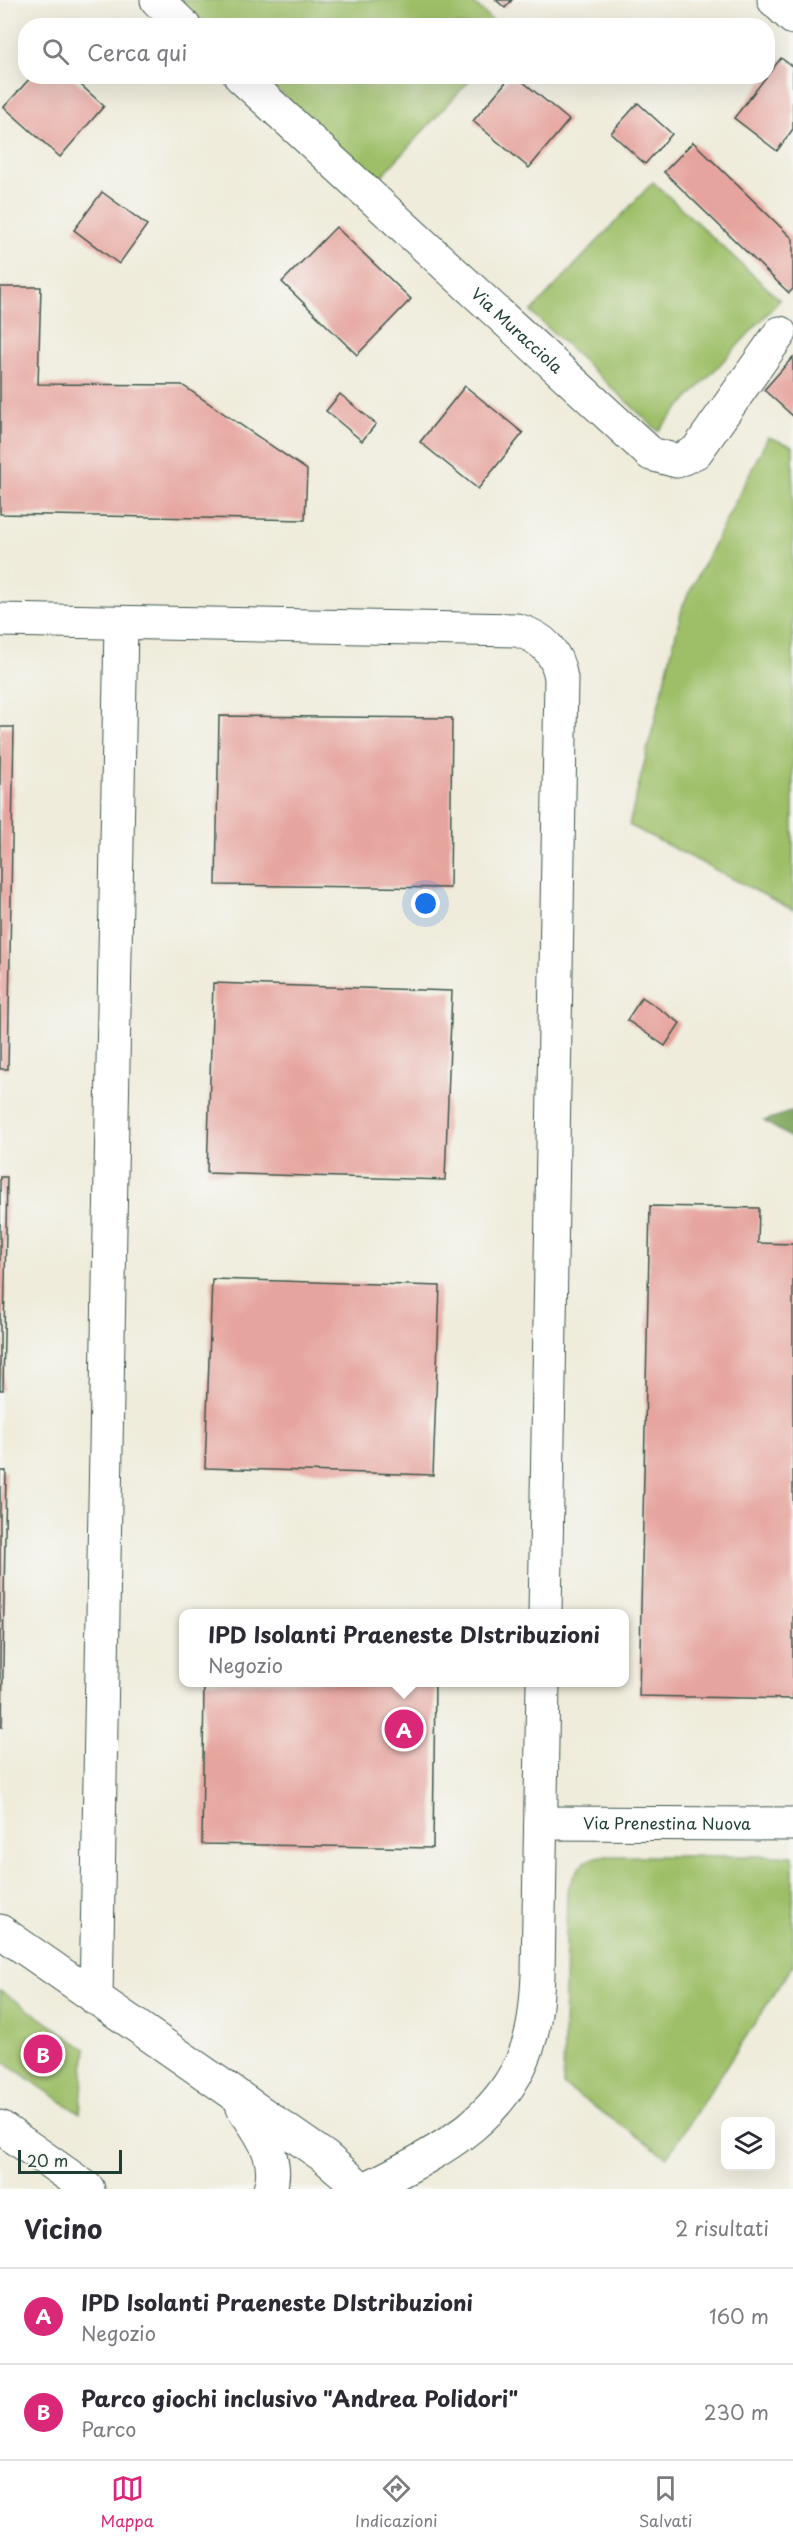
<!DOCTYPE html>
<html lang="it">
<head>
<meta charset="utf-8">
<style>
  body { margin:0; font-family:"Playpen Sans",sans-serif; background:#f7f7f7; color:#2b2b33 }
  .controls { position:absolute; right:18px; bottom:18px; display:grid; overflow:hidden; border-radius:12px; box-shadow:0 6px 24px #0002 }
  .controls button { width:54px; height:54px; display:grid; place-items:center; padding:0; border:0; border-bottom:2px solid #e1e1e2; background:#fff; color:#2b2b33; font:30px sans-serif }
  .scale { position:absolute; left:18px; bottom:15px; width:104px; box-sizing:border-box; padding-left:6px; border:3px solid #1f3d34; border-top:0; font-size:16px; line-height:21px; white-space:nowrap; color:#1f3d34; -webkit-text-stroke:4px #f6f6f2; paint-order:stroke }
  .you { position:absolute; left:426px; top:904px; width:21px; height:21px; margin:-15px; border:4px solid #fff; border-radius:50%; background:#1a73e8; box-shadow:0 0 0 9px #1a73e833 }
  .badge { display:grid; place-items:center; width:39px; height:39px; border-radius:50%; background:#db2777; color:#fff; font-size:20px; font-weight:700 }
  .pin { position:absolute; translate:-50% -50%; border:3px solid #fff; box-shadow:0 2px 6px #0006 }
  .popup { position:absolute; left:179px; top:1609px; width:450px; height:78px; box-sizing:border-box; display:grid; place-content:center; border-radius:12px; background:#fff; filter:drop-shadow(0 2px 4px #0005); font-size:20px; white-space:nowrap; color:#7c7c81 }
  .popup b { font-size:22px; color:#2b2b33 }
  .popup::after { content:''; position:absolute; left:50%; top:100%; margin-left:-12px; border:12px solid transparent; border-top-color:#fff }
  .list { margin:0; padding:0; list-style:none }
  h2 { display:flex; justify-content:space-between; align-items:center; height:78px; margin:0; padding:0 24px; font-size:26px }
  h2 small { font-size:20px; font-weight:400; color:#7c7c81 }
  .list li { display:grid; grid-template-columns:39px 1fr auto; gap:18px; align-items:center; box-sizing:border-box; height:96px; padding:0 24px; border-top:2px solid #e1e1e2 }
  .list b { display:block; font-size:22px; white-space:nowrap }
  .list p { margin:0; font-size:20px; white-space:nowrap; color:#7c7c81 }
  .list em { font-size:20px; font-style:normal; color:#7c7c81 }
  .icon { flex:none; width:33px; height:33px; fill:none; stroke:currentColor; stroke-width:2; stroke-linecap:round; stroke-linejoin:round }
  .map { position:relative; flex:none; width:793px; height:2189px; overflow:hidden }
  .search { position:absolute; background:#fff; box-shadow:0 6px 24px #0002; left:18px; right:18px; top:18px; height:66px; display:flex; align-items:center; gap:15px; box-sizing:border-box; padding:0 21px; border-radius:24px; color:#7c7c81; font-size:22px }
  .sheet { height:270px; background:#fff }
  nav { display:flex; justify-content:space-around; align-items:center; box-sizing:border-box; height:84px; border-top:2px solid #e1e1e2; background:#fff; font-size:16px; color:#7c7c81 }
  nav a { display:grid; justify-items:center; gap:3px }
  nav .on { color:#db2777 }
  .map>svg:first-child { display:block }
  .green { fill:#9ebf68; stroke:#5e7e4e; stroke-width:1.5 }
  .forest { fill:#7ea65c; stroke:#4e7248; stroke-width:1.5 }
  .building { fill:#e6a49e }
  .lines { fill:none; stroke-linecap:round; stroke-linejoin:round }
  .minor-casing { stroke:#3e574d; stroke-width:35 }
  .minor { stroke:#fff; stroke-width:33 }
  .labels { text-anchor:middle; stroke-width:5; stroke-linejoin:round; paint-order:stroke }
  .street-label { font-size:16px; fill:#1f3d34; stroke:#f6f6f2 }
</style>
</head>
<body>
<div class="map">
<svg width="793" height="2189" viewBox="0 0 793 2189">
  <rect width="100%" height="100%" fill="#f6f6f2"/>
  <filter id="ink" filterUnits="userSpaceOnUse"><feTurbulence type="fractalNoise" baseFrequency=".0167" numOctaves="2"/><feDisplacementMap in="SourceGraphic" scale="12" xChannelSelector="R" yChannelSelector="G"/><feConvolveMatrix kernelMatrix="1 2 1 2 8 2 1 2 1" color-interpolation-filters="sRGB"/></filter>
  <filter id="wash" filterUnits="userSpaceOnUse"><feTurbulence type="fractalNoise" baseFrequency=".008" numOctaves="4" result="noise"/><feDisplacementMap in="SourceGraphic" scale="24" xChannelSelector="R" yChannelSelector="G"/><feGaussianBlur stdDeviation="1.35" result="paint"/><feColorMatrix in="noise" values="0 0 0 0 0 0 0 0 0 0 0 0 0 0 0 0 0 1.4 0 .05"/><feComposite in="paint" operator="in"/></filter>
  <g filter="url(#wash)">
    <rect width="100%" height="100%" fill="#efecdb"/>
    <path class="green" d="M180 0H470L497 25H207Z
      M263 77H473L377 181Z
      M653 182 780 300 658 431 531 312Z
      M768 437 793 446V910L629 825 683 605Z
      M603 1856H793V1965L667 2157 563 2085 567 1891C574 1873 582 1857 603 1856Z
      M0 1990 86 2049 80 2114 0 2059Z"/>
    <path class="forest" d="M793 1111V1139L764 1121Z"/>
    <g id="blocks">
      <path class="building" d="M496 0H512L505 8Z
        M781 58 793 67V129L777 151 734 118Z
        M32 76H71L104 106 60 157 4 107Z
        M511 76H516L569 120 529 168 473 121Z
        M638 103 672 134 645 164 611 133Z
        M693 142 793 239V289L789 293 664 172Z
        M102 192 147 225 119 264 74 230Z
        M336 227 411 299 357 355 282 282Z
        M0 287H41L38 384 182 385 307 470 305 520 0 514Z
        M793 357V416L764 390Z
        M465 386 523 433 478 489 420 442Z
        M340 394 376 424 362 441 326 411Z
        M219 716 452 718 450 888 216 885Z
        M0 727H14L8 1069H0Z
        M213 983 452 991 445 1180 207 1173Z
        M642 997 680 1023 665 1046 627 1020Z
        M0 1177H7L3 1390H0Z
        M650 1206 759 1208 758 1243 793 1244V1699L639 1696Z
        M212 1279 440 1286 433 1475 205 1468Z
        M0 1471H6L2 1727H0Z
        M204 1682H435L433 1848 202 1844Z"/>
    </g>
  </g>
  <g filter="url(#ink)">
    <use href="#blocks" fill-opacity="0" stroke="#3e574d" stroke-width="1.5"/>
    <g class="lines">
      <g class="minor-casing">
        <g id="minor">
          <path d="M157 0 184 26"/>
          <path d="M774 0 793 18"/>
          <path id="s1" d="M240 76 651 454 677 461 696 452 780 333"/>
          <path d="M0 620 517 630C542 637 557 652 561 678L545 1614"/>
          <path id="s2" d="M541 1823 793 1824"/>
          <path d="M0 1931 325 2157 362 2189"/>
          <path d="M96 1999 121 623"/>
          <path d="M243 2108C260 2132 280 2159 270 2189"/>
          <path d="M0 2127 88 2189"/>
          <path d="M365 2189C436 2153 509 2120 531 2035 536 2015 537 1995 538 1975L543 1682"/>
        </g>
      </g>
      <use href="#minor" class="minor"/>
    </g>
  </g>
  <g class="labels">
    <g class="street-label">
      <text dy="6" stroke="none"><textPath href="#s1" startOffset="376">Via Muracciola</textPath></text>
      <text dy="6" stroke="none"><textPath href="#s2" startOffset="126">Via Prenestina Nuova</textPath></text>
    </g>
  </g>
</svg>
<div class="controls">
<button><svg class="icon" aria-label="layers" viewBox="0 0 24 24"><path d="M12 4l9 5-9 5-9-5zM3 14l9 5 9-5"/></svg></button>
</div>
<div class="scale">20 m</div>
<div class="you"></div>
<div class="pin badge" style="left:404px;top:1729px">A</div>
<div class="popup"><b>IPD Isolanti Praeneste DIstribuzioni</b>Negozio</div>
<div class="pin badge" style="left:43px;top:2054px">B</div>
<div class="search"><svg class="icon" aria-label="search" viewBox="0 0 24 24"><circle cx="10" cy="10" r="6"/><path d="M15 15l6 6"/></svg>Cerca qui</div>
</div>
<section class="sheet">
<h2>Vicino<small>2 risultati</small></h2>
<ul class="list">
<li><span class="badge">A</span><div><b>IPD Isolanti Praeneste DIstribuzioni</b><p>Negozio</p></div><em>160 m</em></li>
<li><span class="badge">B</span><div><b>Parco giochi inclusivo &quot;Andrea Polidori&quot;</b><p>Parco</p></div><em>230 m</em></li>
</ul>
</section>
<nav>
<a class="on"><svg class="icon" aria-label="map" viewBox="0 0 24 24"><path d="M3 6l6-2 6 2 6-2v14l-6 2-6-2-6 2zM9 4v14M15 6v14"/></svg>Mappa</a>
<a><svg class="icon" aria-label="directions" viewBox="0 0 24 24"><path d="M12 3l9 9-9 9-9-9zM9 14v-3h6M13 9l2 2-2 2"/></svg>Indicazioni</a>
<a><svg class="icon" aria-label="saved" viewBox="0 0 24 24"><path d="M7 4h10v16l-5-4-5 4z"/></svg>Salvati</a>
</nav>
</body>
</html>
